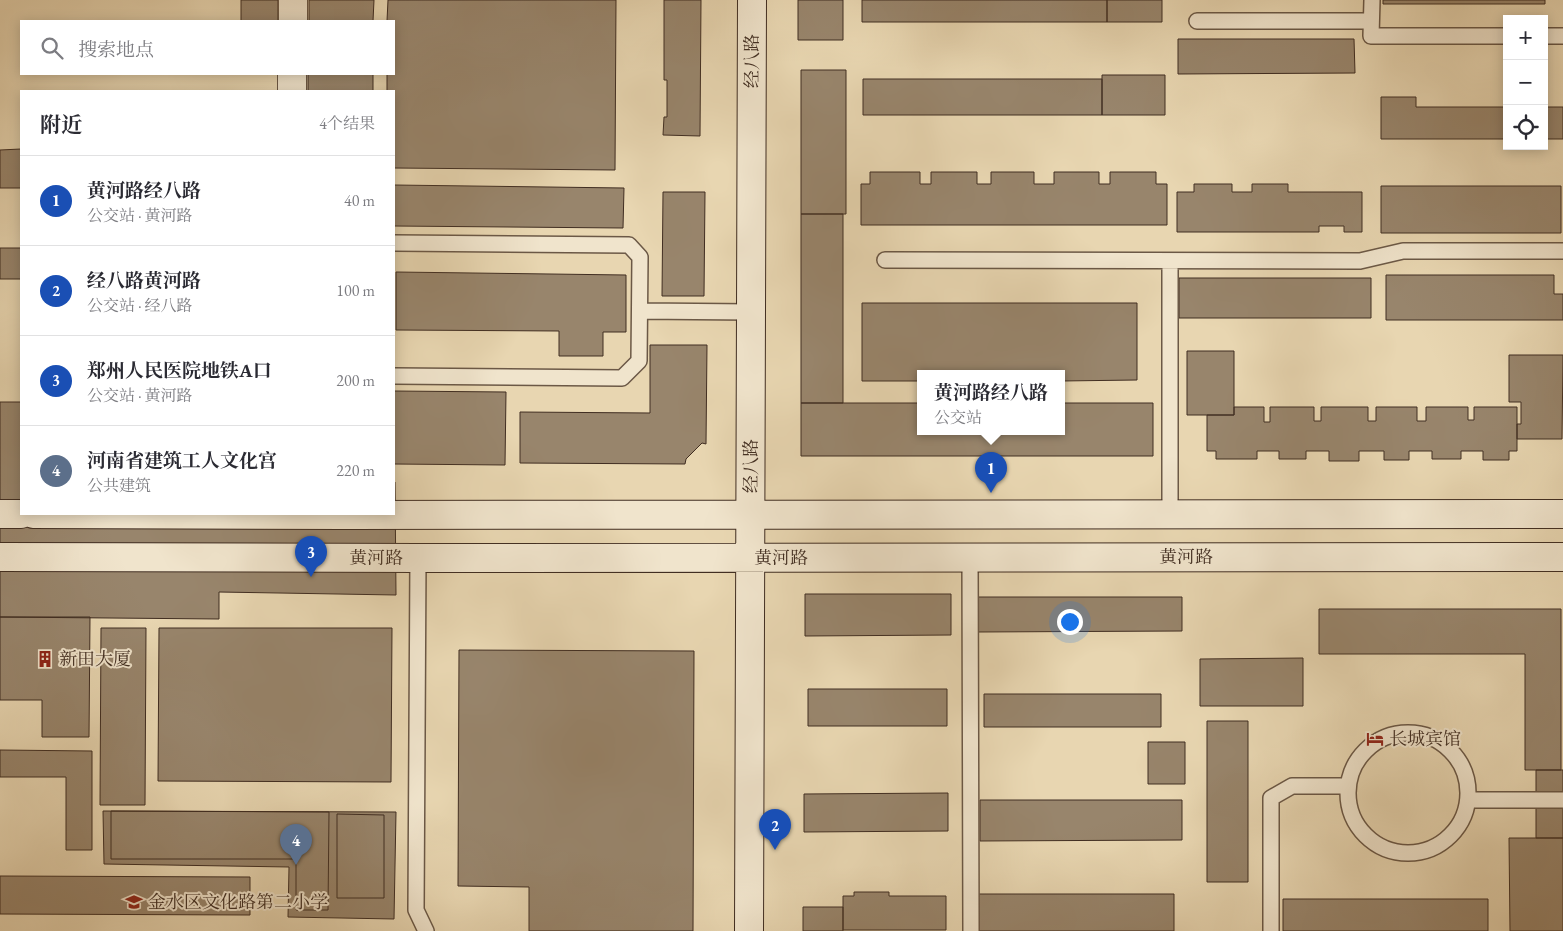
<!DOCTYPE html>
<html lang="zh">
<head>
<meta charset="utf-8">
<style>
  body { margin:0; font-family:"EB Garamond","Noto Serif SC",serif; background:#f7f7f7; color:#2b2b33 }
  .controls { position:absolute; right:15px; top:15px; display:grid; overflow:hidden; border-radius:0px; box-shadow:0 2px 12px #0003 }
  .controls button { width:45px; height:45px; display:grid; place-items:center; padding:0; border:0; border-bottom:1px solid #e1e1e2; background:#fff; color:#2b2b33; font:25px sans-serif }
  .you { position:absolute; left:1069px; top:621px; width:18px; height:18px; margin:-12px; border:4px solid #fff; border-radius:50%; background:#1a73e8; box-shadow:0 0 0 8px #1a73e833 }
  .badge { display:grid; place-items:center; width:32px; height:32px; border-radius:50%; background:#8f2418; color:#fff; font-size:16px; font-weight:700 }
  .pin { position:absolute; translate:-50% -41px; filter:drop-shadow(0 1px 2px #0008) }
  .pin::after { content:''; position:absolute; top:26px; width:18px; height:15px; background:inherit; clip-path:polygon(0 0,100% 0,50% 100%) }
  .popup { position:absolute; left:917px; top:370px; width:148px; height:65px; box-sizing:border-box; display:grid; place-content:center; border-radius:0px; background:#fff; filter:drop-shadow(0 1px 4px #0005); font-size:16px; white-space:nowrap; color:#7c7c81 }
  .popup b { font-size:19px; color:#2b2b33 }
  .popup::after { content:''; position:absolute; left:50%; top:100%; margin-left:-10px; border:10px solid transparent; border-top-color:#fff }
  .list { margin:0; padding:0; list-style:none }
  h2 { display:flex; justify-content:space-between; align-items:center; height:65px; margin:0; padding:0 20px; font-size:21px }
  h2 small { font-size:16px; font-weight:400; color:#7c7c81 }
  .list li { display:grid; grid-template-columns:32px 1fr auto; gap:15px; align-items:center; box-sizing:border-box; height:90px; padding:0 20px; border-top:1px solid #e1e1e2 }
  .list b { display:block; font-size:19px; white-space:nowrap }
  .list p { margin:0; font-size:16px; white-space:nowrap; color:#7c7c81 }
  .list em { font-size:16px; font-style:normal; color:#7c7c81 }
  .icon { flex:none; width:28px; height:28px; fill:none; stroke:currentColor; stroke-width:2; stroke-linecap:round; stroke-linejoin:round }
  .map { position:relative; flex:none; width:1563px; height:931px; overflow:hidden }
  .search { position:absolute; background:#fff; box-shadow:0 2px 12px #0003; left:20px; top:20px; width:375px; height:55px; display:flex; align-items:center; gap:12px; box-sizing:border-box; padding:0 18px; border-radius:0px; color:#7c7c81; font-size:19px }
  .panel { position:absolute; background:#fff; box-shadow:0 2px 12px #0003; left:20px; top:90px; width:375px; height:425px; border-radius:0px }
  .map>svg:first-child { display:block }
  .building { fill:#98856c; stroke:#412e22 }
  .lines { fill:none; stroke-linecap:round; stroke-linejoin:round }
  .lane-casing { stroke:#6b5846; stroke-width:18 }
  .street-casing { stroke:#6b5846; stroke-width:30 }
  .secondary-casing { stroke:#412e22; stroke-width:30 }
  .lane { stroke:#f0e4cc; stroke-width:15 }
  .street { stroke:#f0e4cc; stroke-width:28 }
  .secondary { stroke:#f0e4cc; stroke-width:28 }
  .labels { text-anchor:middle; stroke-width:4; stroke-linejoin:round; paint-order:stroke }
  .street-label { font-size:18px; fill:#412e22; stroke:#f0e4cc }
  .poi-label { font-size:18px; fill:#412e22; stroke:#f0e4cc; text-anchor:start }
</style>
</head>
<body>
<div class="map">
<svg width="1563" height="931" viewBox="0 0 1563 931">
  <rect width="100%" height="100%" fill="#e8d6b1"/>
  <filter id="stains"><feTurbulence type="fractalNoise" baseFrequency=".004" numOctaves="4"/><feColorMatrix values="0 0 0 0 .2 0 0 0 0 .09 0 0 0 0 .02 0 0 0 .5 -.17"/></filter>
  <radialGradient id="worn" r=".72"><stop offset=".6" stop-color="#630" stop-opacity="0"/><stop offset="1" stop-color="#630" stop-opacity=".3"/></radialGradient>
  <path class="building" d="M241 0H278V21H241Z
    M309 0H374L373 21H309Z
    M388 0H616L615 170 394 168V91H387V74H394V21H387Z
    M664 0H701L700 136 663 135 664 117H667V80H664Z
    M798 0H843V40H798Z
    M862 0H1107V22H862Z
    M1107 0H1162V22H1107Z
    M1383 0H1545V4H1383Z
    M1178 39H1354L1355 73 1178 74Z
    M801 70H846V214H801Z
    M308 74H373V91H308Z
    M1102 75H1165V115H1102Z
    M863 79H1102V115H863Z
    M1381 97H1416V107H1507V139H1381Z
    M1544 107H1563V139H1544Z
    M21 149V188H0V150Z
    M870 172H920V184H931V172H977V184H991V172H1034V184H1054V172H1099V184H1110V172H1156V184H1167V225H861V184H870Z
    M1194 184H1232V192H1252V184H1288V192H1362V232H1344V226H1319V232H1177V192H1194Z
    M394 185 624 188 623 228 394 226Z
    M1381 186H1561V233H1381Z
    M663 192H705L704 296H662Z
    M801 214H843V403H801Z
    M0 248H21V279H0Z
    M396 272 626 275V332H603V356H559V331L396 330Z
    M1386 275H1554V294H1563V320H1386Z
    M1179 278H1371V318H1179Z
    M862 303H1137V380L1061 381V374H921V381H862Z
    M650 345H707L706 444 702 443 686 459 685 464 520 463V412L650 413Z
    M1187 351H1234V415H1187Z
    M1509 355H1563L1562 439H1517V424H1521V402H1509Z
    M394 391 506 392 505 465 394 464Z
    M0 402H21V514H394V482H395L396 595 219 592V619L0 617Z
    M801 403H921V432H1061V403H1153V456H801Z
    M1234 407H1264V422H1270V407H1314V421H1321V407H1368V421H1376V407H1417V421H1426V407H1468V420H1474V407H1517V451H1509V460H1483V451H1461V459H1432V451H1409V460H1384V451H1359V461H1329V451H1306V459H1279V451H1257V459H1216V451H1207V415H1234Z
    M805 594H951V635L805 636Z
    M978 597H1182V631L978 632Z
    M1319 609H1561V770H1525V654H1319Z
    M0 617H90L89 737H42V700H0Z
    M101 628H146L145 805H100Z
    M159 628H392L391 782 158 781Z
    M459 650 694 651 693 931H529V887L458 886Z
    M1303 658V706H1200V659Z
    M808 689H947V726H808Z
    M984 694H1161V727H984Z
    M1207 721H1248V882H1207Z
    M1148 742H1185V784H1148Z
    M0 750 92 751V850H66V777H0Z
    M1536 770H1563V838H1536Z
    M948 793V831L804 832V794Z
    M980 800H1182V840L980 841Z
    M103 811 396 812 394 919 288 917 289 867 104 864Z
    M111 811 329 812 328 910H296V859H111Z
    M337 814 384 815V898H337Z
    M1509 838H1563V931H1510Z
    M0 876 250 877V915L0 914Z
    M854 892H889V896H946V930H843V896H854Z
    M978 894H1174V931H978Z
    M1283 899H1488V931H1283Z
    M803 907H843V931H803Z"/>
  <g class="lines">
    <g class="lane-casing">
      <path id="lane" d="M1372 0 1371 36H1507
        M1197 21H1371
        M1544 36H1563
        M394 243 629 245 640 257 639 361 622 378 394 376
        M885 260 1360 261 1403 251H1563
        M1170 261V514
        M640 311 751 312
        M970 557 971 931
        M418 558 416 910 426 931
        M1348 793a60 60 0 1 1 120 0a60 60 0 1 1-120 0Z
        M1468 800H1563
        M1271 931V798L1292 786H1348"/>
    </g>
    <g class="street-casing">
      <path id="street" d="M293 21V0
        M292 91V74"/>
    </g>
    <g class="secondary-casing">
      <path id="secondary" d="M0 514H21
        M33 514 345 515 1563 514
        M0 557 418 558 1563 557
        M749 931 752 0"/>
    </g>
    <use href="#lane" class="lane"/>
    <use href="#street" class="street"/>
    <use href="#secondary" class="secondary"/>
  </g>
  <defs>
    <g id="building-bare" transform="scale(1.35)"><path d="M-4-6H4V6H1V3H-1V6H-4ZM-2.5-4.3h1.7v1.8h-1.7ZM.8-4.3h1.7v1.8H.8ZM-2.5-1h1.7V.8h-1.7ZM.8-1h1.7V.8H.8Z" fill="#8f2418" stroke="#f0e4cc" stroke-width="2.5" paint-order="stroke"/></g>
    <g id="hotel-bare" transform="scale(1.35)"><path d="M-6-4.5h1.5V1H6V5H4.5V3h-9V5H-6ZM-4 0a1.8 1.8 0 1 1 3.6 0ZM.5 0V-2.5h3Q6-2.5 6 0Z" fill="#8f2418" stroke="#f0e4cc" stroke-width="2.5" paint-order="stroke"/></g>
    <g id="school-bare" transform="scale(1.35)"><path d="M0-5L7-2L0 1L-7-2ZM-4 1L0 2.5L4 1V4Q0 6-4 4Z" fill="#8f2418" stroke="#f0e4cc" stroke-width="2.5" paint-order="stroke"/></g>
  </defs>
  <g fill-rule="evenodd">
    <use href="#building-bare" x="45" y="659"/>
    <use href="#hotel-bare" x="1375" y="739"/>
    <use href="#school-bare" x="134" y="902"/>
  </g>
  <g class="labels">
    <g class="street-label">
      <text transform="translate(752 61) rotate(-90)" y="6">经八路</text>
      <text transform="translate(751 466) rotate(-90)" y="6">经八路</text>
      <text x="1186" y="563">黄河路</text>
      <text x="376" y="564">黄河路</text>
      <text x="781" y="564">黄河路</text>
    </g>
    <g class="poi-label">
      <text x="59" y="665">新田大厦</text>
      <text x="1389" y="745">长城宾馆</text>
      <text x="148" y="908">金水区文化路第二小学</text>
    </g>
  </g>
  <rect width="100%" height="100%" filter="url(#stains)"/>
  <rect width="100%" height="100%" fill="url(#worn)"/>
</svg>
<div class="controls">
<button>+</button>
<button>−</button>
<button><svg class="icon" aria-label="locate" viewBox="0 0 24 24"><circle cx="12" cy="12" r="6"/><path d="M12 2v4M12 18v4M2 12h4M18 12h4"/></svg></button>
</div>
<div class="you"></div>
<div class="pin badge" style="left:991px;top:493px;background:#1a4fb4">1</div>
<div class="popup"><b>黄河路经八路</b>公交站</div>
<div class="pin badge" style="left:775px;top:850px;background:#1a4fb4">2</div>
<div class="pin badge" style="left:311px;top:577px;background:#1a4fb4">3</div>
<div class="pin badge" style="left:296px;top:865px;background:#5c6f8a">4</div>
<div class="search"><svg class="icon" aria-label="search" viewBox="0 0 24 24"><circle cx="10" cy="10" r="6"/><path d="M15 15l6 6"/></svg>搜索地点</div>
<section class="panel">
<h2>附近<small>4个结果</small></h2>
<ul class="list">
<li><span class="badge" style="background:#1a4fb4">1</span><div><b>黄河路经八路</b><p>公交站 · 黄河路</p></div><em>40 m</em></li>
<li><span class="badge" style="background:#1a4fb4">2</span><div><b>经八路黄河路</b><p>公交站 · 经八路</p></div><em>100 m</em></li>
<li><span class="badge" style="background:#1a4fb4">3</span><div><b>郑州人民医院地铁A口</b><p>公交站 · 黄河路</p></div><em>200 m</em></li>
<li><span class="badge" style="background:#5c6f8a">4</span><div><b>河南省建筑工人文化宫</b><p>公共建筑</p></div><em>220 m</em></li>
</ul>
</section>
</div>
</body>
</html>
